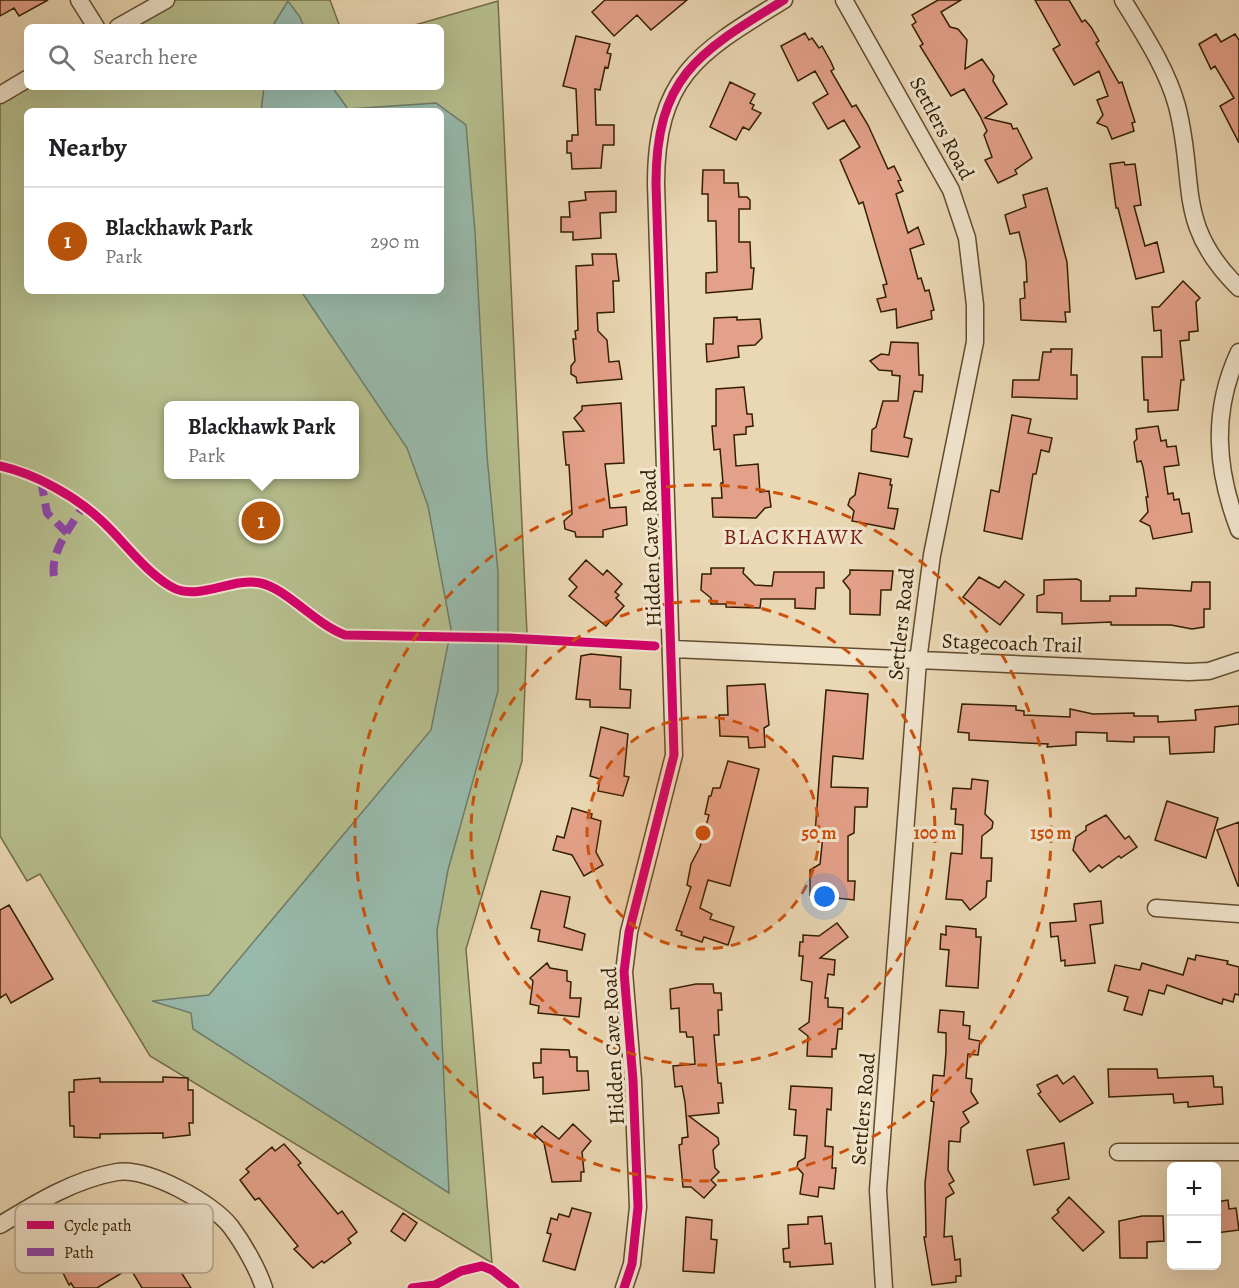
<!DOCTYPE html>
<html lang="en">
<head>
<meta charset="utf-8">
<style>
  body { margin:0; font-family:Alegreya,serif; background:#f6f6f6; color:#202124 }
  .controls { position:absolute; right:18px; bottom:18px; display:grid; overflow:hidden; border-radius:9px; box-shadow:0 6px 24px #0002 }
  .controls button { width:54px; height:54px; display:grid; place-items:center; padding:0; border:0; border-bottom:2px solid #e0e0e0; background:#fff; color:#202124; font:30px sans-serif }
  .you { position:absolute; left:825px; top:897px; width:21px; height:21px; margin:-15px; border:4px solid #fff; border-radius:50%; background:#1a73e8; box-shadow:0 0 0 9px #1a73e833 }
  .badge { display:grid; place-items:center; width:39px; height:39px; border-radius:50%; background:#b45309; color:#fff; font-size:20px; font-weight:700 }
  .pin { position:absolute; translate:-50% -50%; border:3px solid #fff; box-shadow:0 2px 6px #0006 }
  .popup { position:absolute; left:164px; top:401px; width:195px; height:78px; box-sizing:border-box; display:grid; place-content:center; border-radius:9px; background:#fff; filter:drop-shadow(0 2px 4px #0005); font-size:20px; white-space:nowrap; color:#757577 }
  .popup b { font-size:22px; color:#202124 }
  .popup::after { content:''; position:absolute; left:50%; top:100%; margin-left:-12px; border:12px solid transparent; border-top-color:#fff }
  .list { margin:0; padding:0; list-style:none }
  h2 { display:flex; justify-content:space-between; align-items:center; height:78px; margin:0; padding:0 24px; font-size:26px }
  h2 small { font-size:20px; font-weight:400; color:#757577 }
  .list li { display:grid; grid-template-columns:39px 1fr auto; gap:18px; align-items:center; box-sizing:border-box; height:108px; padding:0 24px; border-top:2px solid #e0e0e0 }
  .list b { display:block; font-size:22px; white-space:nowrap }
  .list p { margin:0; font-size:20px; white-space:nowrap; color:#757577 }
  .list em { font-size:20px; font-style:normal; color:#757577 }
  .icon { flex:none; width:33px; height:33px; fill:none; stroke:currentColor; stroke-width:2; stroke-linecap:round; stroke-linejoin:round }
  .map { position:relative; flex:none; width:1239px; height:1288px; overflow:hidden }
  .search { position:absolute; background:#fff; box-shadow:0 6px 24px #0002; left:24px; top:24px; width:420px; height:66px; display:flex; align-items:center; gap:15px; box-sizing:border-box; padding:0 21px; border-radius:9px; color:#757577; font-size:22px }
  .panel { position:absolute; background:#fff; box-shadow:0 6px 24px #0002; left:24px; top:108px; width:420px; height:186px; border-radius:9px }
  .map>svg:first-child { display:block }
  .green { fill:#b6be8d; stroke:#746e47; stroke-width:1.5; fill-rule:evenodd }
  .water { fill:#98baac; stroke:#707c68; stroke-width:1.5 }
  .building { fill:#e4a189; stroke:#331e01; stroke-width:1.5 }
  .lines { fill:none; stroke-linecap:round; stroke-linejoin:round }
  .minor-casing { stroke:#614c2e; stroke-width:19 }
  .minor { stroke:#f1e5ce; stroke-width:16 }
  .quiet { stroke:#8e44ad; stroke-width:8; stroke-dasharray:15 8; stroke-linecap:butt }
  .cycleway-casing { stroke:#f1e5ce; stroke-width:13 }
  .cycleway { stroke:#d6006c; stroke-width:9 }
  .ring { fill:none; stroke:#cd500a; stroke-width:3; stroke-dasharray:10 8 }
  .labels { text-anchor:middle; stroke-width:6; stroke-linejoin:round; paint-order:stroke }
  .street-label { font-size:21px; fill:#331e01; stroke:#f1e5ce }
  .neighbourhood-label { font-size:22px; letter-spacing:1.5px; fill:#7a1f14; stroke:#f1e5ce }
  .key { fill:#f1e5ce; stroke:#b8a990; stroke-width:1.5 }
  .key-label { font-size:16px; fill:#331e01 }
  .centre { fill:#cd500a; stroke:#f1e5ce; stroke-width:3 }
  .ring-label { font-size:18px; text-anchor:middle; font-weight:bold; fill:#cd500a; stroke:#f1e5ce; stroke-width:6; stroke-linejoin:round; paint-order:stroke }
</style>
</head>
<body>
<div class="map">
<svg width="1239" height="1288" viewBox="0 0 1239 1288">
  <rect width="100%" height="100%" fill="#ead7b3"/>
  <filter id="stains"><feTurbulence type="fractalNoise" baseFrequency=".00333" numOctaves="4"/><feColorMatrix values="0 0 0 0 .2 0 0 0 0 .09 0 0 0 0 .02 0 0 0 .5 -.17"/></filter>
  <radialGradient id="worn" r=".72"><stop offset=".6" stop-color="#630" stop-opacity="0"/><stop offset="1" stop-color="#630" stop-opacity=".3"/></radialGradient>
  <path class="green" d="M166 0H330L340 27H118Z
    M498 1 527 634 522 761 466 949 492 1263 150 1056 40 874 27 881 0 836V95L27 87H441V27H408ZM27 111H441V291H27ZM168 406H354V474H168Z"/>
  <path class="water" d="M288 1 300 17 304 27H272Z
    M264 87H332L348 109 436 103 466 125 475 232 487 456 498 572V691L448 870 437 930 449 1193 193 1029 191 1013 152 1001 209 995 431 730 451 629 428 506 407 448 301 291H441V111H261Z"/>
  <path class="building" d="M0 0H48L19 16 14 8 0 16Z
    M605 0H687L651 30 637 15 614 36 592 12Z
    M938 0H961L941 12 950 27 958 29 967 40 965 69 982 59 994 76 993 81 1007 104 985 118 1011 124 1013 129 1017 128 1032 158 1015 170 1017 174 998 183 985 160 992 157 984 135 987 131 980 116 964 89 951 96 920 46 923 44 912 25 916 22 912 15Z
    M1035 0H1069L1082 22 1085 20 1091 27 1099 41 1096 43 1119 83 1122 82 1135 122 1132 123 1134 131 1112 139 1107 127 1097 123 1103 115 1097 100 1108 96 1099 71 1074 85 1053 49 1060 45Z
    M805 33 809 40 812 38 819 48 822 46 831 62 834 69 831 71 852 107 856 105 868 125 888 169 894 166 901 180 898 181 903 191 896 194 908 233 918 227 924 244 910 249 918 279 921 278 925 291 929 290 934 310 931 311 932 319 897 328 896 309 881 312 877 299 886 297 883 285 887 284 863 202 859 204 840 160 860 147 844 120 828 129 813 103 828 94 815 71 798 81 781 46Z
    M1216 34 1221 42 1235 34 1239 40V143L1220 106 1234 98 1215 66 1211 69 1199 44Z
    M576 36 610 44 607 53 611 54 608 68 605 67 600 90 595 89 596 125H614V145H603L601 168 572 169 571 153H567V141H572V135H578L576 89 563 86Z
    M730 82 755 94 750 103 754 105 752 109 761 113 749 130 743 127 736 140 710 127Z
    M1124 162 1125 165 1135 164 1141 205 1134 206 1145 246 1157 242 1164 272 1136 279 1118 208H1116L1110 164Z
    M703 170H724V183H738L739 197H747L750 200V209H739V242H750L751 268H754L752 289 706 293V273L717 272 716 221H708V194H702Z
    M1047 188 1067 262 1070 312H1065L1066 322 1021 320 1020 299 1025 298 1024 282H1027L1026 261 1019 232 1010 234 1005 215 1026 207 1023 195Z
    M616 191V212L600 213 601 238 573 240V232H561V217H570L569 202 586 200 585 192Z
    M592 254H616L619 281H613L614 312 597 313 598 331 607 340 609 362 619 361 622 379 577 383 576 377 571 374V366L575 361 573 339H576L575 331 578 330 576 266 593 265Z
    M1183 281 1200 298 1196 302 1198 331 1189 332V340L1180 341 1184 380H1181L1178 410 1148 412V400H1144L1142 357H1162L1161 330 1154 331 1152 307H1159Z
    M737 317V320L760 319 762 338 755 345 738 346 739 357 707 362 706 344H713L714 318Z
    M891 342 918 343 919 375H923L922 392 914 391 904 437 912 439 908 457 871 451 872 430 876 427 883 401H898L900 376 892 375V371L879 370 870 361 881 354 889 355Z
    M1051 349H1072L1071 375H1077V399L1012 397 1013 380H1039L1043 352H1051Z
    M744 387 747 414H752L753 426 746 427V434L734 435 736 466 758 464 760 492 769 491 771 507 765 508 756 518 713 517 712 498H722L721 483H723L720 449 714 450 712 426H716V389Z
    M621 403 624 463 605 464 610 508 626 507 627 525 603 530V537H576L575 532 565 529 564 521 572 514 569 465H566L563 432 584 431 574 418 582 410V406Z
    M1012 415 1031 419 1028 433 1052 438 1049 452 1041 450 1036 474H1033L1022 539 984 531 991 490 999 492Z
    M1158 426 1161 441 1166 440 1167 447 1176 446 1179 465 1164 467 1168 494 1173 493 1174 500 1179 499 1182 514 1189 513 1192 532 1153 539 1150 526 1140 521 1148 512 1146 497H1148L1143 467 1141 461 1137 462 1134 442 1137 439 1136 429Z
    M859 473 891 479 890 485H892L888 508 898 509 894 529 852 521 854 511 848 505 850 499 855 495Z
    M586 560 603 575 607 570 622 584 615 592 619 595 616 598 624 606 606 626 569 596 577 587 569 579Z
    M711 568H744L743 573 755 585 772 586 774 572H824V588H816L815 609 795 608V599H761L760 608 726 607V604H711V598L701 590 702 574H711Z
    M850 570 893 571 891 590H881L880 615 850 614V590L843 581 850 574Z
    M979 577 999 588 1005 581 1024 595 1000 625 963 597Z
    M1077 579 1081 581V601H1110V596H1136V588L1191 591 1192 582H1210V609H1204V627L1192 629 1171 625H1111V622L1062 624V613L1037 612V596L1044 594V580Z
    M591 654 621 657 620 689 631 690 630 708 590 707V700L576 699 581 656Z
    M765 684 769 725 764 728 765 747 749 748 748 737 720 736 719 715H728L727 686Z
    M826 690 868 694 863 759 833 756 831 787 868 788 867 807H855L854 833 848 836V881H855L854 900 810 895V870L820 864 823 835 815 833Z
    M962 704 1016 706V710L1024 711V715L1070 717V709L1093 714 1134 713V716H1158V722L1196 720 1195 710 1239 706V724L1215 727 1214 752 1170 754 1169 737H1134V742L1107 741V733L1076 732V745L1047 747 1048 744 969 740V733L958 732Z
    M601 727 628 734 624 776 629 777 623 796 598 791 600 779 590 776Z
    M728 761 759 769 730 886 708 880 700 908 712 914 710 919 734 927 728 945 704 937 702 942 681 935 682 932 676 930 691 887 687 885 691 864 700 847 709 815 705 814 709 796H711L713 788H720Z
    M972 779 988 781 985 814 993 822 992 828 982 836 981 858H992L991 881H987L986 897 970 910 962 900 946 899 951 853 962 854 963 830V825L955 824 956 809H951L953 788 971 789Z
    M1167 801 1218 818 1206 858 1155 840Z
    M572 808 592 814 591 818 601 821 596 852 603 865 584 876 572 855 553 850 557 836 564 838Z
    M1106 815 1125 839 1129 836 1137 847 1121 858 1119 856 1102 868 1099 865 1090 872 1073 850 1076 837 1086 830V826Z
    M1239 822V886H1238L1217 830Z
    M541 891 570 897 564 927 585 934 582 950 538 941 540 930 531 928Z
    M1101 901 1103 923 1090 925 1095 963 1065 966V960L1061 961 1058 936 1051 937 1050 923 1076 921 1074 904Z
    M9 905 53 979 11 1003 6 994 0 998V910Z
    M837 923 848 937 820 958 835 960 834 975 828 974 825 998H828V1007L843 1008 842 1029H838L836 1049H832V1057L807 1056 808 1036 799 1029 809 1022 812 982 801 980 803 956H799L800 942H803V935L819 936Z
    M946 926 976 929V937H981L978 988 946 986 949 950 940 949 941 934 946 935Z
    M1196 955 1228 961 1227 964 1239 967V995L1235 994 1233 1002 1223 999 1222 1004 1167 985 1164 994 1149 990 1142 1015 1124 1010 1128 997 1108 991 1115 965 1140 970 1142 963 1183 975 1188 958 1195 960Z
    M547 963 550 968 567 971V981L571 982 570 998H581L579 1017 538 1013 539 1006 530 1004 533 981 530 978Z
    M696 984H713L714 993H721L722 1010H718L719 1035H714L718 1083H721L723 1103H718L719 1113 689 1116 718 1138 719 1144 713 1150 715 1168 719 1172 711 1180 716 1185 704 1198 691 1187H683L679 1145 682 1144V1138L688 1137 685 1102 682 1086 675 1087 673 1066 695 1064 693 1037H687L686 1032H680L679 1008 671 1009 670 989Z
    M940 1010 964 1012 963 1025 970 1026 969 1039 980 1041 978 1055 968 1054 966 1078 972 1079 971 1092 978 1103 963 1112 969 1122 961 1128 960 1142 949 1141 948 1170 954 1181 949 1184 954 1193 946 1198 944 1237 952 1236 955 1260 960 1259 961 1276H956V1282L932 1285 924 1237H926L925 1183 934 1102 931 1101 933 1075 944 1076 946 1052V1033L938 1032Z
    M541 1049 569 1050 570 1057H577V1071H588L589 1090 543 1094V1077L534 1078 533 1063H541Z
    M1108 1069H1157L1158 1078 1213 1076 1214 1087H1222L1223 1104 1188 1107V1102L1174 1103 1173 1094 1109 1097Z
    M1057 1075 1063 1084 1074 1076 1093 1103 1060 1122 1038 1094 1041 1092 1037 1085Z
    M163 1077 188 1078V1090H193V1123H189L190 1135 163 1138V1133L100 1134V1138L74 1137V1126H70L69 1092H74V1080L100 1078V1082H163Z
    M791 1086 832 1088 831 1110 827 1109 825 1146 833 1147 832 1168H836L834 1189 819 1187 818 1197 800 1194 803 1174 797 1167 798 1162 805 1158 807 1136 794 1135 796 1110 789 1109Z
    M573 1124 591 1141 582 1152 584 1172H581V1181L552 1182 544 1143 534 1134 542 1126 559 1139Z
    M1064 1143 1069 1179 1034 1185 1027 1150Z
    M284 1144 301 1163 298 1165 333 1208 338 1214 342 1211 357 1232 348 1239 351 1243 324 1263 322 1261 313 1268 294 1249 298 1246 259 1198 255 1200 240 1180 249 1172 246 1169 272 1147 275 1151Z
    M1069 1197 1104 1232 1083 1251 1052 1218 1059 1212 1057 1210Z
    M1228 1200 1229 1209 1236 1208 1239 1230 1216 1233V1202Z
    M572 1208 591 1213 575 1270 543 1261 551 1234 547 1233 551 1218 557 1220 559 1214 569 1217Z
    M120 1213 164 1225 191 1267 181 1272 191 1288H142L130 1268 97 1288H74L71 1283 69 1285 51 1249 68 1239 70 1242Z
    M403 1213 417 1223 405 1241 391 1231Z
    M822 1216 825 1244 831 1243 833 1264 790 1267V1262H784L783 1249 789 1248 788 1225 808 1224V1217Z
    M1142 1216H1163L1164 1241 1147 1242V1258H1120L1119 1221Z
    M686 1217 712 1220 711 1239 717 1240 714 1273 683 1271Z"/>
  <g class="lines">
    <g class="minor-casing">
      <path id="minor" d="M79 0 96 27
        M844 0 951 190 967 238 975 305V342L932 555 918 661 878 1190 884 1288
        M1123 0C1143 33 1167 69 1177 106 1197 183 1174 224 1239 288
        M118 27 166 0
        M0 95 27 79
        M1239 352C1211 412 1216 470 1239 530
        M673 649 1189 672 1209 671 1239 661
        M1156 908 1239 914
        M1118 1152H1239
        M0 1225C36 1203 75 1179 117 1172 148 1167 213 1203 231 1227 243 1243 258 1269 264 1288
        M624 1288 632 1264 638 1207 633 1080 624 972 629 932 674 755 656 184C656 76 699 52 784 0"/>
    </g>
    <use href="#minor" class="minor"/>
    <path class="quiet" d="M41 481 47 513 67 533
      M54 576C50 551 71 527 83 506"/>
    <g class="cycleway-casing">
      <path id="cycleway" d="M0 466C36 474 77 497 104 523 125 543 144 570 170 586 197 603 231 577 260 583 286 588 315 624 345 635L508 638 655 646
        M412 1288 435 1285 461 1271 482 1266 492 1270 515 1288
        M624 1288 632 1264 638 1207 633 1080 624 972 629 932 674 755 656 184C656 76 699 52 784 0"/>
    </g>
    <use href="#cycleway" class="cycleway"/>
  </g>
  <circle cx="703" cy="833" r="116" fill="#cd500a" fill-opacity=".12"/>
  <g class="ring">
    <circle cx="703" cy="833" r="116"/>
    <circle cx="703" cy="833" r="232"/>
    <circle cx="703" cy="833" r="348"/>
  </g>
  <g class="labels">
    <g class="street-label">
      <text transform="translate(942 128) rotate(62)" y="7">Settlers Road</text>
      <text transform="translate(651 548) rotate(-92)" y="7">Hidden Cave Road</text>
      <text transform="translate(901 624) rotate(-84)" y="7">Settlers Road</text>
      <text transform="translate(1012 643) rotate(2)" y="7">Stagecoach Trail</text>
      <text transform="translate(613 1046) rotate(-93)" y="7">Hidden Cave Road</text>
      <text transform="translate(863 1109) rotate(-85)" y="7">Settlers Road</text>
    </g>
    <g class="neighbourhood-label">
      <text x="794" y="544">BLACKHAWK</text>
    </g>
  </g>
  <rect x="15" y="1204" width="198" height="69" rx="9" class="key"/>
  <rect x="27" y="1221" width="27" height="8" fill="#d6006c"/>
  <rect x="27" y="1248" width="27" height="8" fill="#8e44ad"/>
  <g class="key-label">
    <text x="64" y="1231">Cycle path</text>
    <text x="64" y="1258">Path</text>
  </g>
  <circle cx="703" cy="833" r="9" class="centre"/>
  <g class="ring-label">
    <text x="819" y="839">50 m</text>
    <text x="935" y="839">100 m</text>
    <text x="1051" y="839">150 m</text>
  </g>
  <rect width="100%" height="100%" filter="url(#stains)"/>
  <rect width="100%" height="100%" fill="url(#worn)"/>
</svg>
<div class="controls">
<button>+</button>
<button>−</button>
</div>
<div class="you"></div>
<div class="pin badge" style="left:261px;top:521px">1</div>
<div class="popup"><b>Blackhawk Park</b>Park</div>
<div class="search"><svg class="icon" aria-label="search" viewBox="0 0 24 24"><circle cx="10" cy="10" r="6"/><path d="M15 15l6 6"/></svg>Search here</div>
<section class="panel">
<h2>Nearby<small></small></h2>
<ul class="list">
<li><span class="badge">1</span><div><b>Blackhawk Park</b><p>Park</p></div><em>290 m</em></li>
</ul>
</section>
</div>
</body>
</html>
